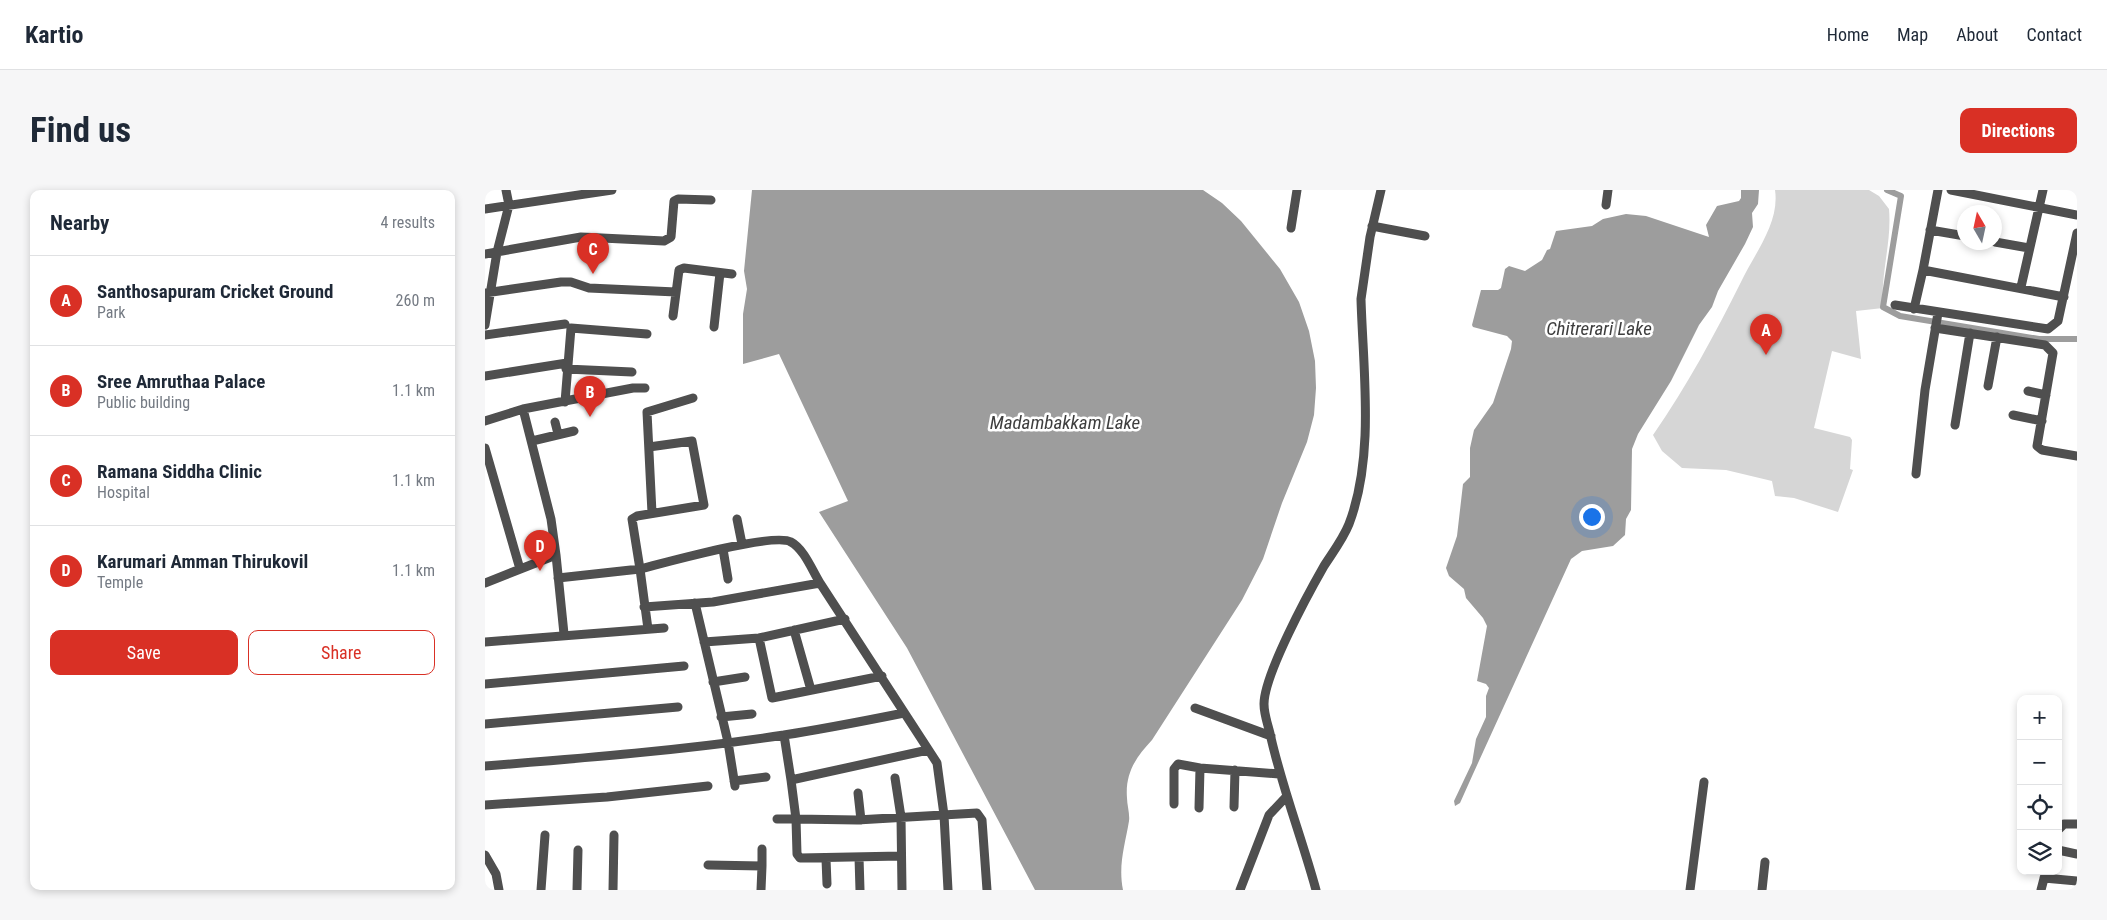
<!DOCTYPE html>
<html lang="en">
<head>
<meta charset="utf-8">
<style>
  body { margin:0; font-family:"Roboto Condensed",sans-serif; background:#f6f6f7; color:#1f2937 }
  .controls { position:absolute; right:15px; bottom:15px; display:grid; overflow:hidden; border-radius:10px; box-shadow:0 2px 8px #0003 }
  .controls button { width:45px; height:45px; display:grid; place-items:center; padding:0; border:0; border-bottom:1px solid #e0e1e3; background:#fff; color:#1f2937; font:25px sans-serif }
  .compass { position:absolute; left:1472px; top:15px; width:45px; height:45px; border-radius:50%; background:#fff; box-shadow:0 2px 8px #0003; rotate:351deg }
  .you { position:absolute; left:1106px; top:326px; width:18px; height:18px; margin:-12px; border:4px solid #fff; border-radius:50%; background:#1a73e8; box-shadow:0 0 0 8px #1a73e833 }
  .badge { display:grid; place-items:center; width:32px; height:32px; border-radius:50%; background:#d93025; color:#fff; font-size:16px; font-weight:700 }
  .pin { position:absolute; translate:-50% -41px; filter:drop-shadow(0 1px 2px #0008) }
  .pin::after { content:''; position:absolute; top:26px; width:18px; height:15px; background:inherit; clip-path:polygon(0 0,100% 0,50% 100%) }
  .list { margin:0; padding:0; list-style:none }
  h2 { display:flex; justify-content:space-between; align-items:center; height:65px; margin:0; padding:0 20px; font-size:21px }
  h2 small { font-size:16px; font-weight:400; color:#747a83 }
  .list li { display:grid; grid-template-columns:32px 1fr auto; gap:15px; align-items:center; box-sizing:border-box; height:90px; padding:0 20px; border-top:1px solid #e0e1e3 }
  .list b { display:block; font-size:19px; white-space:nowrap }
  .list p { margin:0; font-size:16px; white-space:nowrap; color:#747a83 }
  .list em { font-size:16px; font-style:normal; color:#747a83 }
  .actions { display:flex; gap:10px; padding:15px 20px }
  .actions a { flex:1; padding:11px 0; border:1px solid #d93025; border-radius:10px; text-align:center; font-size:18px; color:#d93025 }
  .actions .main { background:#d93025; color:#fff }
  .icon { flex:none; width:28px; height:28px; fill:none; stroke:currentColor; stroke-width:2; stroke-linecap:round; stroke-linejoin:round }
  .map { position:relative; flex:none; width:1592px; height:700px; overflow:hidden; border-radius:10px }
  header { display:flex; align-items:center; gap:30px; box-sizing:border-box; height:70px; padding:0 25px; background:#fff; border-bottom:1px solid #e0e1e3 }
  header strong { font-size:24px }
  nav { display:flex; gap:28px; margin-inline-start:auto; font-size:18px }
  .intro { display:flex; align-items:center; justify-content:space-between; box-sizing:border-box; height:120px; padding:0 30px }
  h1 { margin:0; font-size:35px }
  .button { padding:12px 22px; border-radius:10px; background:#d93025; color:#fff; font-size:18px; font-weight:700 }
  main { display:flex; gap:30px; padding:0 30px }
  aside { flex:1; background:#fff; border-radius:10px; box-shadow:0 2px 8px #0003 }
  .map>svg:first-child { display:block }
  .green { fill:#d6d6d6 }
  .water { fill:#9d9d9d }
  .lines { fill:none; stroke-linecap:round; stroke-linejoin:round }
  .canal { stroke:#9d9d9d; stroke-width:6 }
  .minor { stroke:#4f4f4f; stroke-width:9 }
  .labels { text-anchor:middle; stroke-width:5; stroke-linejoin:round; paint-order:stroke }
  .water-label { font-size:19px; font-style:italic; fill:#3e3e3e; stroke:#fff }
</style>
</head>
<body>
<header>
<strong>Kartio</strong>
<nav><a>Home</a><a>Map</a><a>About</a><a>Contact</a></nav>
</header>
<div class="intro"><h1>Find us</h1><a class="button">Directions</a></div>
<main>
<aside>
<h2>Nearby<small>4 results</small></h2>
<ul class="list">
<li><span class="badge">A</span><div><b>Santhosapuram Cricket Ground</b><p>Park</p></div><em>260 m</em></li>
<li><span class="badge">B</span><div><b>Sree Amruthaa Palace</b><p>Public building</p></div><em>1.1 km</em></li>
<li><span class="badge">C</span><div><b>Ramana Siddha Clinic</b><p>Hospital</p></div><em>1.1 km</em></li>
<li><span class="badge">D</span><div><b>Karumari Amman Thirukovil</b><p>Temple</p></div><em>1.1 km</em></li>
</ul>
<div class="actions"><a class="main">Save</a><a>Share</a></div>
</aside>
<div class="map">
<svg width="1592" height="700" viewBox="0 0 1592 700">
  <rect width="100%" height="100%" fill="#fff"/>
  <path class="green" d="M1290 0H1384L1394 6 1404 19C1407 52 1395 85 1398 118L1371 121 1376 169 1347 161 1329 238 1365 247 1367 250 1365 279 1368 280 1353 322 1309 308 1290 306 1287 291 1241 280 1197 278 1177 261 1168 245C1202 196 1230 144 1256 92 1269 64 1295 33 1290 0Z"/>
  <path class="water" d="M267 0H718L737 13 756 31 795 79 814 112 824 141 830 171 831 198 829 225 822 252 797 313 778 369 757 410 667 550C651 567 640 583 642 608 642 615 645 624 644 631 640 655 633 675 638 700H550L422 458 334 322 363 311 294 164 258 174V124L262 99 259 81Z
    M1256 0H1274L1273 14 1267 23 1268 37 1260 54 1233 101 1227 117 1214 135 1186 191 1153 244 1147 259 1146 320 1141 329 1140 345 1128 356 1097 361 1086 369 988 584 975 613 970 616 969 611 987 573 991 549 1001 527V506L1004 498 1001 494 992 491 1002 436 998 428 981 408 979 399 964 386 961 378 972 346 978 294 985 287V258L989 240 1008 213 1026 159 1027 151 1022 146 988 137 987 135 996 100H1013L1016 98 1020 79 1024 76 1040 81 1057 70 1062 60 1065 59 1071 41 1107 36 1118 29 1141 24 1161 26 1224 47 1221 35 1232 16 1254 11 1256 8Z"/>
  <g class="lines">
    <path class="canal" d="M1402 0 1416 6 1398 117 1415 126 1554 149H1592"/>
    <path class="minor" d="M1453 0 1438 80 1579 107
      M1466 0 1592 25
      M1121 15 1123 0
      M0 19 127 0
      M887 36 940 46
      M806 38 812 0
      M1445 40 1480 46
      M1510 52 1544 58
      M0 64 96 47 179 51 186 47 189 11 193 9 226 10
      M1536 97 1558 0
      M0 103 76 92H86L104 98 191 102
      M1410 115 1563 139 1573 131 1592 43
      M1429 119 1438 80
      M188 126 194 80 199 78 247 84
      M0 135 12 62 24 15 21 0
      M229 137 235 83
      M1450 138 1560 155 1568 163 1552 256 1557 260 1592 266
      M0 145 80 134
      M81 179 147 182
      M0 186 82 173
      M1503 196 1512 147
      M1543 201 1561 205
      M80 212 86 138 162 144
      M38 219 66 329 71 365
      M1528 225 1557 231
      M0 231 38 219 148 198H160
      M70 232 73 244
      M1470 235 1485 143
      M47 251 89 241
      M164 257 207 251 219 315 152 326 147 329 155 379C179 373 289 342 306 352 319 359 327 380 335 393
      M0 258 35 379
      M1431 284 1440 200 1453 123
      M167 323 162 222 208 208
      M252 329 257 354
      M238 359 243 389
      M73 388 155 379 163 439
      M0 393 71 365 79 444
      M210 413 243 552 250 596
      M159 417 228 412 335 393 452 573 459 625 463 700
      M309 440 326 500
      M274 448 287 508 397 486
      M0 452 179 438
      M219 452 274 448 360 429
      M228 492 260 487
      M0 494 199 476
      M710 518 786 546
      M236 527 267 524
      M0 534 193 517
      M299 545 306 590
      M443 560 306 590 311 629 372 630 492 623 497 630 502 700
      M0 576C100 568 200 560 299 545 339 539 379 531 419 523
      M410 588 416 627 417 700
      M249 591 281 587
      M373 603 376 630
      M689 614V579L693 574 715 578 794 584
      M0 615 122 607 223 596
      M749 617 750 580
      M714 618 715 578
      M292 629H311L312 664 315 668 416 666
      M1573 640 1579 634H1592
      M277 659V676
      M1573 660 1592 664
      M0 665 11 684 14 700
      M374 667 375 700
      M341 669 342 694
      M223 675 277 676 276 700
      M1559 688 1592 691
      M56 700 60 645
      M92 700 93 660
      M128 700 129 645
      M755 700 784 625 801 607
      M831 700C817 649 798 600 786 548 784 537 779 526 779 514 779 485 823 404 839 376 848 362 858 349 864 334 890 266 878 180 876 109L885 47 896 0
      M1205 700 1219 592
      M1277 700 1280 672
      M1556 700 1561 681"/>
  </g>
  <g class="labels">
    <g class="water-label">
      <text x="1114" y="145">Chitrerari Lake</text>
      <text x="580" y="239">Madambakkam Lake</text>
    </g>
  </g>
</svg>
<div class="controls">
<button>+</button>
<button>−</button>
<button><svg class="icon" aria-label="locate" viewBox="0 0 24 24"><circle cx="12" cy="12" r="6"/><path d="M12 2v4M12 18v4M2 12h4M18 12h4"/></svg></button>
<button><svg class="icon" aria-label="layers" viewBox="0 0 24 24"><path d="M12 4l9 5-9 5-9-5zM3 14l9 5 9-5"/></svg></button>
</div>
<svg class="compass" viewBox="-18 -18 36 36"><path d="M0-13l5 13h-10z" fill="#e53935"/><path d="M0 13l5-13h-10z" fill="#747a83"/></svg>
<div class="you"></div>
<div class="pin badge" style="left:1281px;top:165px">A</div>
<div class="pin badge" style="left:105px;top:227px">B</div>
<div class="pin badge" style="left:108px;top:84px">C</div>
<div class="pin badge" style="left:55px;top:381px">D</div>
</div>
</main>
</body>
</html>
